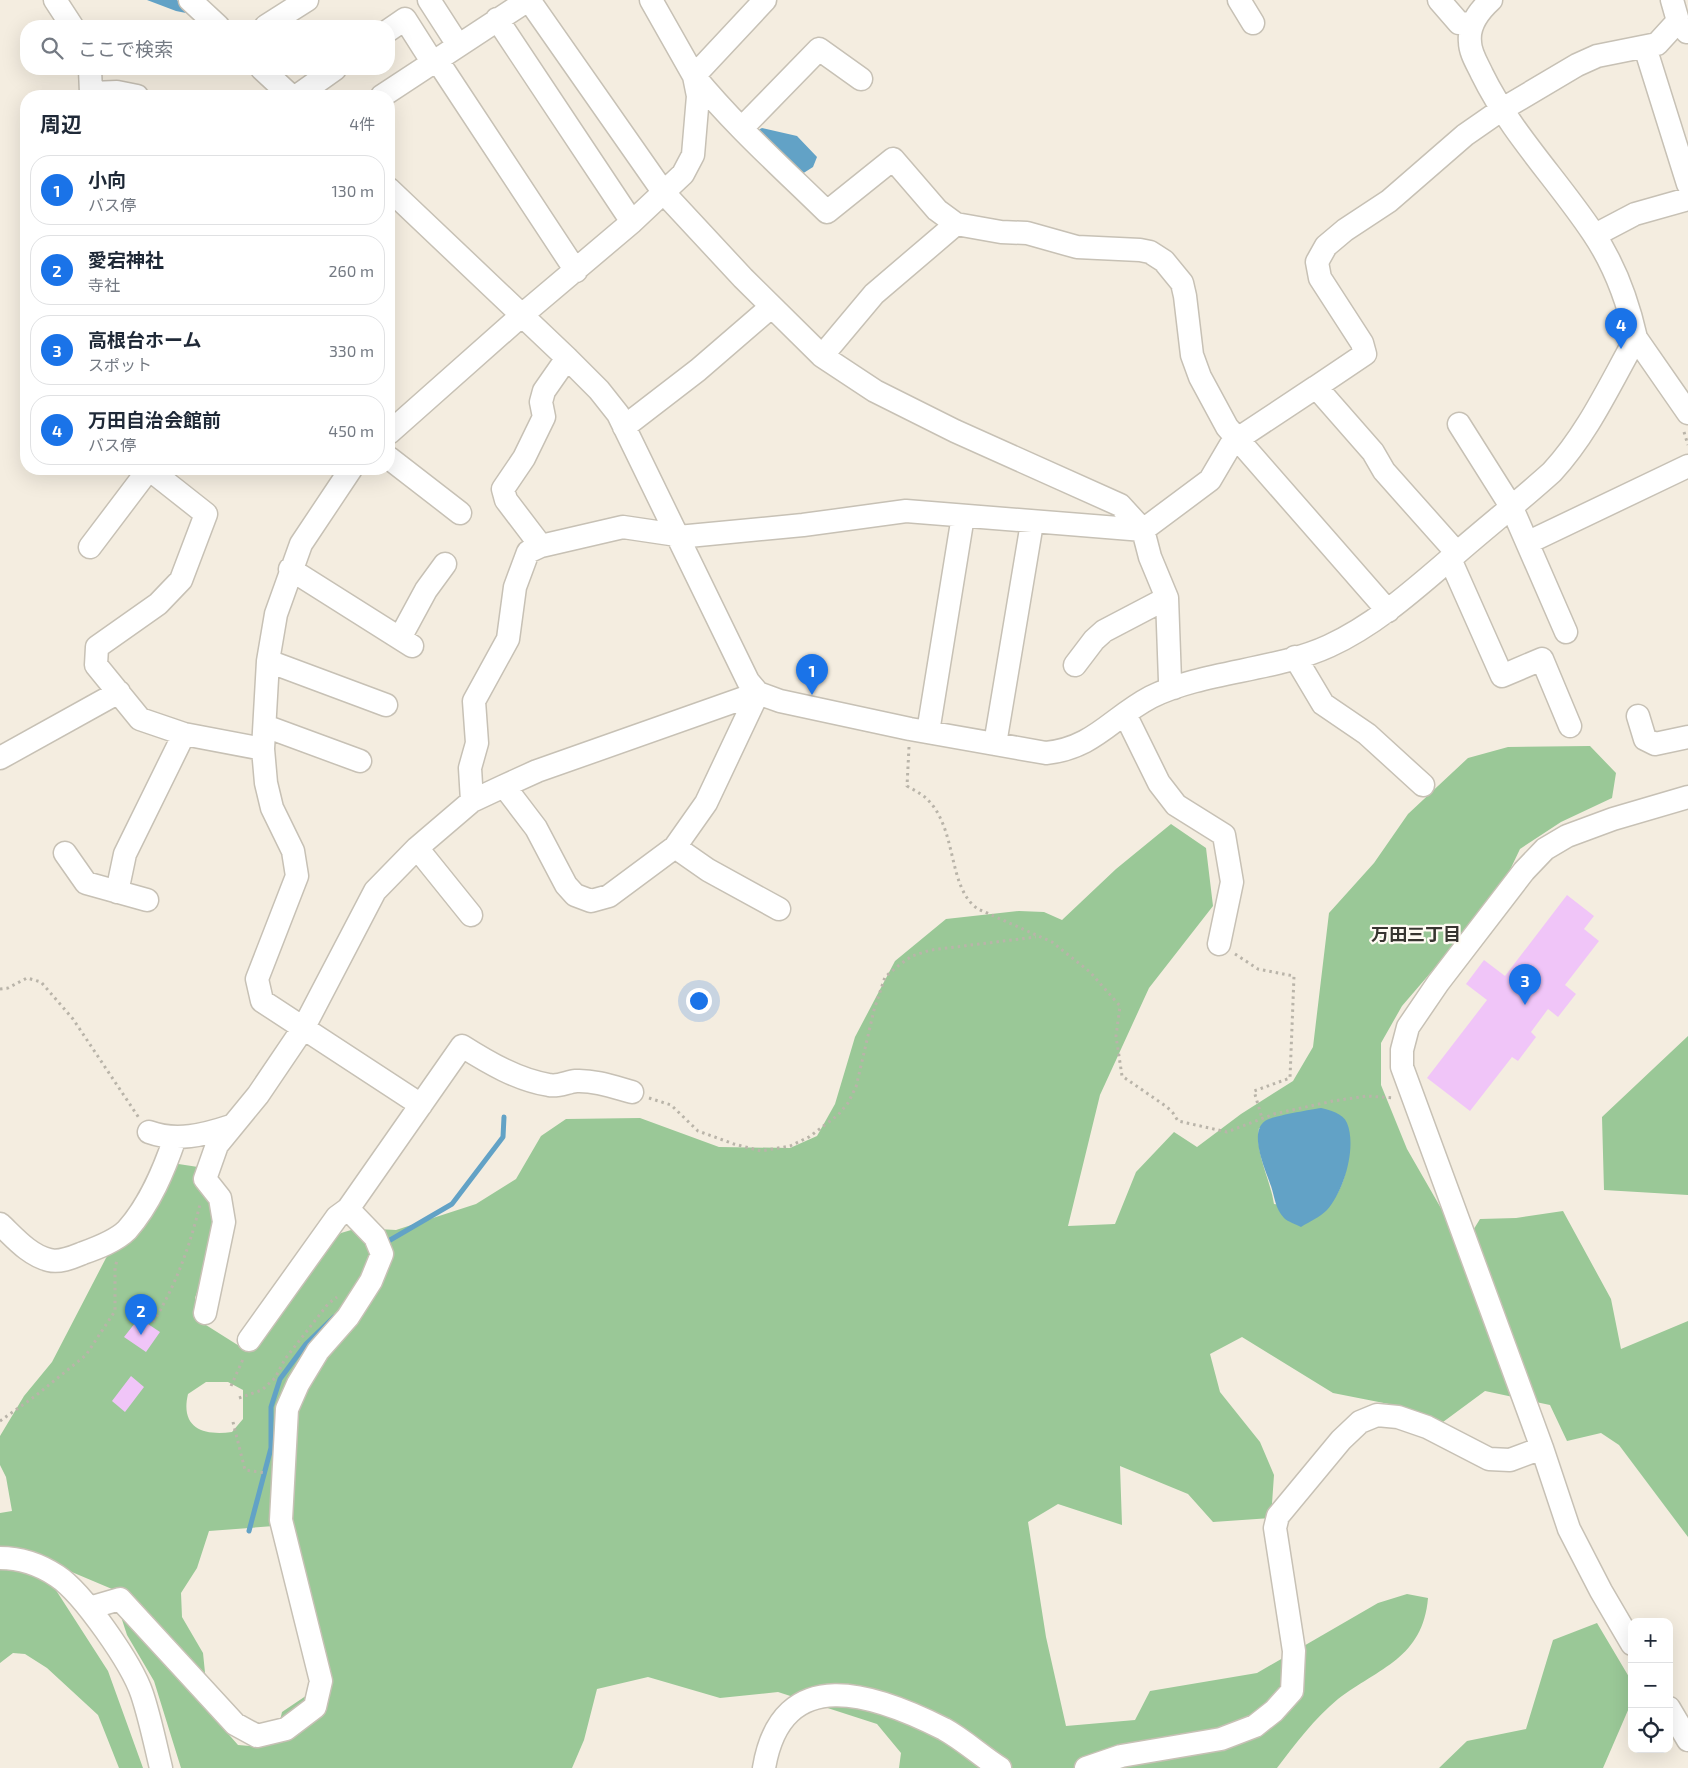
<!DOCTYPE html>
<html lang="ja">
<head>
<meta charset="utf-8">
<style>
  body { margin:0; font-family:"Exo 2","Noto Sans JP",sans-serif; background:#f2f2f3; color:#1f2937 }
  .controls { position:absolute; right:15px; bottom:15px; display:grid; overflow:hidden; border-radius:10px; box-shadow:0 5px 20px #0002 }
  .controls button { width:45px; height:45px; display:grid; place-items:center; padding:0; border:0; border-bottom:1px solid #e0e1e3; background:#fff; color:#1f2937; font:25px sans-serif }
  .you { position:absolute; left:698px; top:1000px; width:18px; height:18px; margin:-12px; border:4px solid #fff; border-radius:50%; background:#1a73e8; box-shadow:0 0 0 8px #1a73e833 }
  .badge { display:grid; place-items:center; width:32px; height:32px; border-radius:50%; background:#1a73e8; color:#fff; font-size:16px; font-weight:700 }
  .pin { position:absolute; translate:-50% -41px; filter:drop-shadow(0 1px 2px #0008) }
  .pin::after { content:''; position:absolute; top:26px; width:18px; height:15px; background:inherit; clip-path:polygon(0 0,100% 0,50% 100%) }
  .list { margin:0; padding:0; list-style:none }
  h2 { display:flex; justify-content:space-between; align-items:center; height:65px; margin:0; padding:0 20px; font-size:21px }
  h2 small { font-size:16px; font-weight:400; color:#747a83 }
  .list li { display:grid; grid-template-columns:32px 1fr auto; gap:15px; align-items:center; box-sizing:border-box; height:70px; margin:0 10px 10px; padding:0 10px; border:1px solid #e0e1e3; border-radius:20px }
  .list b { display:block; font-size:19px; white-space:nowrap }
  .list p { margin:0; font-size:16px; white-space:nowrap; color:#747a83 }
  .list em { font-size:16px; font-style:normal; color:#747a83 }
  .icon { flex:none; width:28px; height:28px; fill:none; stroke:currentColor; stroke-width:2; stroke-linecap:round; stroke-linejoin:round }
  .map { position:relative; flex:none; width:1688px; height:1768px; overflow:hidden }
  .search { position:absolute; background:#fff; box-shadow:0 5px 20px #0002; left:20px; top:20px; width:375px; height:55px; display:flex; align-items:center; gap:12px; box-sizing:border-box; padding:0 18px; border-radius:20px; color:#747a83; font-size:19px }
  .panel { position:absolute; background:#fff; box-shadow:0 5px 20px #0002; left:20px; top:90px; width:375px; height:385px; border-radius:20px }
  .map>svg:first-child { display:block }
  .forest { fill:#9ac897; fill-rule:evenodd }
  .water { fill:#62a2c6 }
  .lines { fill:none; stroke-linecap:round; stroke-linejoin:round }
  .stream { stroke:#62a2c6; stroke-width:5 }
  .building { fill:#f0c5f8 }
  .minor-casing { stroke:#c7c1b5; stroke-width:25 }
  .path { stroke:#b9b4a9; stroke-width:3; stroke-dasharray:2.5 4; stroke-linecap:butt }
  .minor { stroke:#fff; stroke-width:22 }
  .labels { text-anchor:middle; stroke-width:4.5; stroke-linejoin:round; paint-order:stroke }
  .neighbourhood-label { font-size:18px; font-weight:bold; fill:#373530; stroke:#fffbf3 }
</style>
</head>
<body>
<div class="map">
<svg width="1688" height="1768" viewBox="0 0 1688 1768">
  <rect width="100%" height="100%" fill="#f4ede0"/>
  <path class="forest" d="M1590 746 1616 773 1612 798 1561 822 1520 849 1499 893 1402 1006 1381 1043V1085L1407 1149 1442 1210 1452 1235 1472 1232 1480 1219 1516 1218 1563 1211 1611 1299 1621 1349 1688 1321V1537L1619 1445 1601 1433 1567 1441 1550 1405 1485 1391 1443 1422 1399 1406 1333 1393 1242 1337 1210 1354 1220 1392 1260 1442 1274 1475 1271 1518 1213 1522 1188 1494 1120 1466 1122 1525 1058 1504 1028 1522 1046 1637 1066 1726 1135 1720 1150 1691 1257 1673 1378 1603 1407 1594 1428 1598C1423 1658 1379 1668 1338 1699 1314 1719 1296 1743 1277 1768H899L901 1753 877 1724 778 1692 720 1698 648 1677 597 1689 584 1740 572 1768H181L154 1681 127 1635 112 1589 48 1562 52 1584 108 1671 143 1768H119L98 1715 47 1668 25 1654 13 1653 0 1663V1513L12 1511 6 1477 0 1465V1436L24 1396 52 1362 106 1258 138 1206 172 1163 198 1167 217 1204 209 1258 195 1298 198 1320 244 1349 324 1247 341 1233 358 1228 396 1230 476 1204 516 1179 541 1136 566 1119 640 1118 719 1147 790 1148 817 1136 835 1104 855 1037 895 961 946 919 1019 911 1044 912 1062 920 1116 869 1171 824 1206 848 1213 906 1149 988 1100 1095 1068 1226 1115 1224 1136 1172 1174 1132 1197 1147 1241 1114 1293 1081 1313 1047 1329 913 1374 863 1408 814 1468 758 1508 747ZM1259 1128 1349 1142C1347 1172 1345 1187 1325 1211L1274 1204C1270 1178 1255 1154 1259 1128ZM206 1382H228L243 1390V1419L232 1432C203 1436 180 1428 188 1394ZM287 1525 322 1685 282 1712 276 1738 262 1747 238 1745 209 1712 203 1653 182 1617 181 1593 197 1568 209 1531Z
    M1688 1036V1195L1604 1190 1602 1117Z
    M1597 1623 1632 1682V1701L1603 1768H1439L1467 1741 1526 1729 1553 1640Z"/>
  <path class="water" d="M147 0H177L191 14 176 11Z
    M762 128 797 136 817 157 813 167 802 174 758 130Z
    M1321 1108C1329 1110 1343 1113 1347 1123 1357 1147 1344 1191 1327 1210 1320 1217 1309 1222 1301 1227 1296 1224 1288 1222 1284 1218 1275 1208 1275 1198 1271 1186 1266 1171 1248 1133 1265 1121 1272 1116 1309 1110 1321 1108Z"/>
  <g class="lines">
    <path class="stream" d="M385 1243 452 1204 503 1137 504 1117
      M249 1531 271 1448V1407L280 1379 306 1344 334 1317"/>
  </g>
  <path class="building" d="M1567 895 1594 916 1584 929 1599 941 1565 985 1576 994 1558 1017 1548 1009 1531 1032 1536 1037 1518 1061 1512 1057 1470 1111 1427 1078 1487 1000 1466 984 1484 960 1505 976Z
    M139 1318 160 1332 146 1352 124 1337Z
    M131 1376 144 1387 125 1412 112 1401Z"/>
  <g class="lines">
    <g class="minor-casing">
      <path id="minor" d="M55 0 72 26
        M190 0 218 26
        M429 0 458 45
        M529 0 664 193 743 278 822 356 875 391 955 431 1120 505 1143 530 1150 557 1167 598 1170 681 1174 688
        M765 0 694 76C734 125 782 168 827 212L893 159 937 210 956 224 1001 232 1027 233 1077 247 1140 250 1150 252 1164 261 1182 283 1185 296 1192 355 1200 377 1227 427 1388 611
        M1239 0 1253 23
        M1439 0 1459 23 1472 24
        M1672 0 1678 21 1687 32
        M497 19 632 222
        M266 26 307 0
        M389 30 405 19 433 63
        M1645 47 1688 184
        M437 60 576 271
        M90 69 91 93 117 92 137 96
        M262 69 291 96
        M297 96 335 69
        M382 96 528 0
        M742 128 819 49 861 79
        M389 189 567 358 599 390 618 414 748 681 758 693 780 701 910 729 1046 753C1094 748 1111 718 1151 697 1203 671 1275 671 1329 646 1377 624 1417 587 1457 553 1488 526 1521 500 1552 472 1588 433 1610 384 1636 338 1628 302 1614 264 1593 233 1557 179 1511 133 1482 74 1478 65 1470 53 1470 42 1468 25 1479 11 1491 0
        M1595 235 1635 214 1688 199
        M1636 338 1688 413
        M822 356 874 294 956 224
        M1316 387 1365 354 1362 343 1320 278 1317 262 1326 246 1345 230 1389 201 1465 135 1501 110 1577 65 1597 56 1657 44 1678 21
        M1459 424 1512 508 1566 632
        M624 427 698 370 771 307
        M389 433 522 315 632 222 683 174 693 155 698 96 694 76 651 0
        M389 458 460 513
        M149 469 206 514 181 580 158 604 97 647 96 665 140 719 184 734 263 749
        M351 469 301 544 276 614 268 661 263 749 266 783 272 808 293 851 297 876 257 979 262 1001 421 1105
        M678 537 803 525 906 511 1143 530 1210 480 1230 446 1236 440 1316 387 1373 452 1384 471 1457 553
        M1529 542 1688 466
        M541 546 506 500 503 489 524 458 544 417 541 402 544 391 567 358
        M90 547 149 469
        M1450 559 1502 676 1542 659 1570 726
        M290 569 412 646
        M400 638 426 590 445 564
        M1295 657 1323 704 1367 734 1423 785
        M268 661 386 705
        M1075 665 1094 640 1104 631 1167 598
        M1125 714 1159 783 1176 805 1224 835 1232 882 1219 944
        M1638 716 1645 739 1655 744 1688 737
        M265 726 360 761
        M928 732 963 516
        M995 744 1032 523
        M0 758 119 692
        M504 786 536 828 566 885 575 895 591 901 609 896 675 847 706 803 758 693
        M472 801 470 768 477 743 474 701 508 639 515 587 528 552 541 546 623 527 677 535
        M675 847 708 870 779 909
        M417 848 471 915
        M65 853 86 883 147 900
        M117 892 125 854 184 734
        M149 1132C176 1142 204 1135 231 1126
        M0 1224C15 1238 29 1255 49 1260 60 1263 73 1257 83 1253 97 1248 116 1241 127 1230 150 1204 164 1170 175 1138
        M205 1313 224 1222 220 1198 205 1179 217 1145 258 1095 304 1027 375 891 417 848 472 801 504 786 537 771 758 693
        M249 1340 337 1217 348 1209 462 1046C489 1063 518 1080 549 1085 558 1087 567 1082 576 1081 594 1080 614 1087 632 1092
        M0 1558C22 1558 39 1564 57 1576 83 1593 132 1664 142 1694 150 1718 155 1743 161 1768
        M89 1608 120 1599 235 1724 257 1736 286 1729 315 1707 321 1681 281 1520 287 1409 298 1384 318 1351 348 1317 371 1281 382 1254 375 1237 348 1209
        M1632 1644 1601 1591 1569 1529 1542 1448 1402 1067V1050L1408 1027 1438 983 1524 871 1545 849 1567 836 1613 819 1688 797
        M1669 1708 1688 1740
        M764 1768C782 1661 875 1694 944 1729 964 1740 981 1756 1000 1768
        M1086 1768 1121 1756 1221 1739 1255 1726 1274 1711 1292 1691 1294 1651 1275 1528 1278 1516 1341 1440 1360 1422 1377 1415 1398 1417 1427 1427 1489 1459 1510 1460 1542 1448"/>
    </g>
    <path class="path" d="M1684 432 1688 445
      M909 747 907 786C914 790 922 794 927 799 958 829 947 888 978 909L1052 942 1090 972 1120 1006 1116 1036 1122 1076 1167 1107 1173 1113 1178 1121 1227 1132 1274 1114 1333 1101 1367 1096 1394 1098
      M1235 954 1258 969 1294 976 1290 1078 1254 1091 1262 1118
      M0 989 8 988 27 978 41 982 73 1019 139 1118
      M649 1098 671 1105 698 1131 734 1144 761 1151 790 1146 809 1137 838 1115 848 1103 856 1087 874 1010 885 977 898 966 912 956 931 950 1036 937
      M153 1322C175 1288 191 1243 200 1204
      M231 1386 244 1357
      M239 1398 262 1390 275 1378 285 1359 328 1304 337 1297
      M0 1421 34 1397 86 1355 115 1311V1268L117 1260
      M233 1422 245 1470 266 1473"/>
    <use href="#minor" class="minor"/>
  </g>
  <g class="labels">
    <g class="neighbourhood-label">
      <text x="1416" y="941">万田三丁目</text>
    </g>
  </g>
</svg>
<div class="controls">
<button>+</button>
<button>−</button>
<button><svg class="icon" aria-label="locate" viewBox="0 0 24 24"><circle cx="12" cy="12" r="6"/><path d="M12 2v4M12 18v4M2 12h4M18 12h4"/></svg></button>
</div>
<div class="you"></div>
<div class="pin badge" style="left:812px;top:695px">1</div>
<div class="pin badge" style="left:141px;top:1335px">2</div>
<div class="pin badge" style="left:1525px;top:1005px">3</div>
<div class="pin badge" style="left:1621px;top:349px">4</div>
<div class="search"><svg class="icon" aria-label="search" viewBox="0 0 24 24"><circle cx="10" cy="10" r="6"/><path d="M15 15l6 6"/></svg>ここで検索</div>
<section class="panel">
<h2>周辺<small>4件</small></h2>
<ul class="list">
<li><span class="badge">1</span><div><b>小向</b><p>バス停</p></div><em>130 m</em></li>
<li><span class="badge">2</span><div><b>愛宕神社</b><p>寺社</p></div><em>260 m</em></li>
<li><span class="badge">3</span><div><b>高根台ホーム</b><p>スポット</p></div><em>330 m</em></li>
<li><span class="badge">4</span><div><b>万田自治会館前</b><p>バス停</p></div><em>450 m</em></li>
</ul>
</section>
</div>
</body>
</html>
